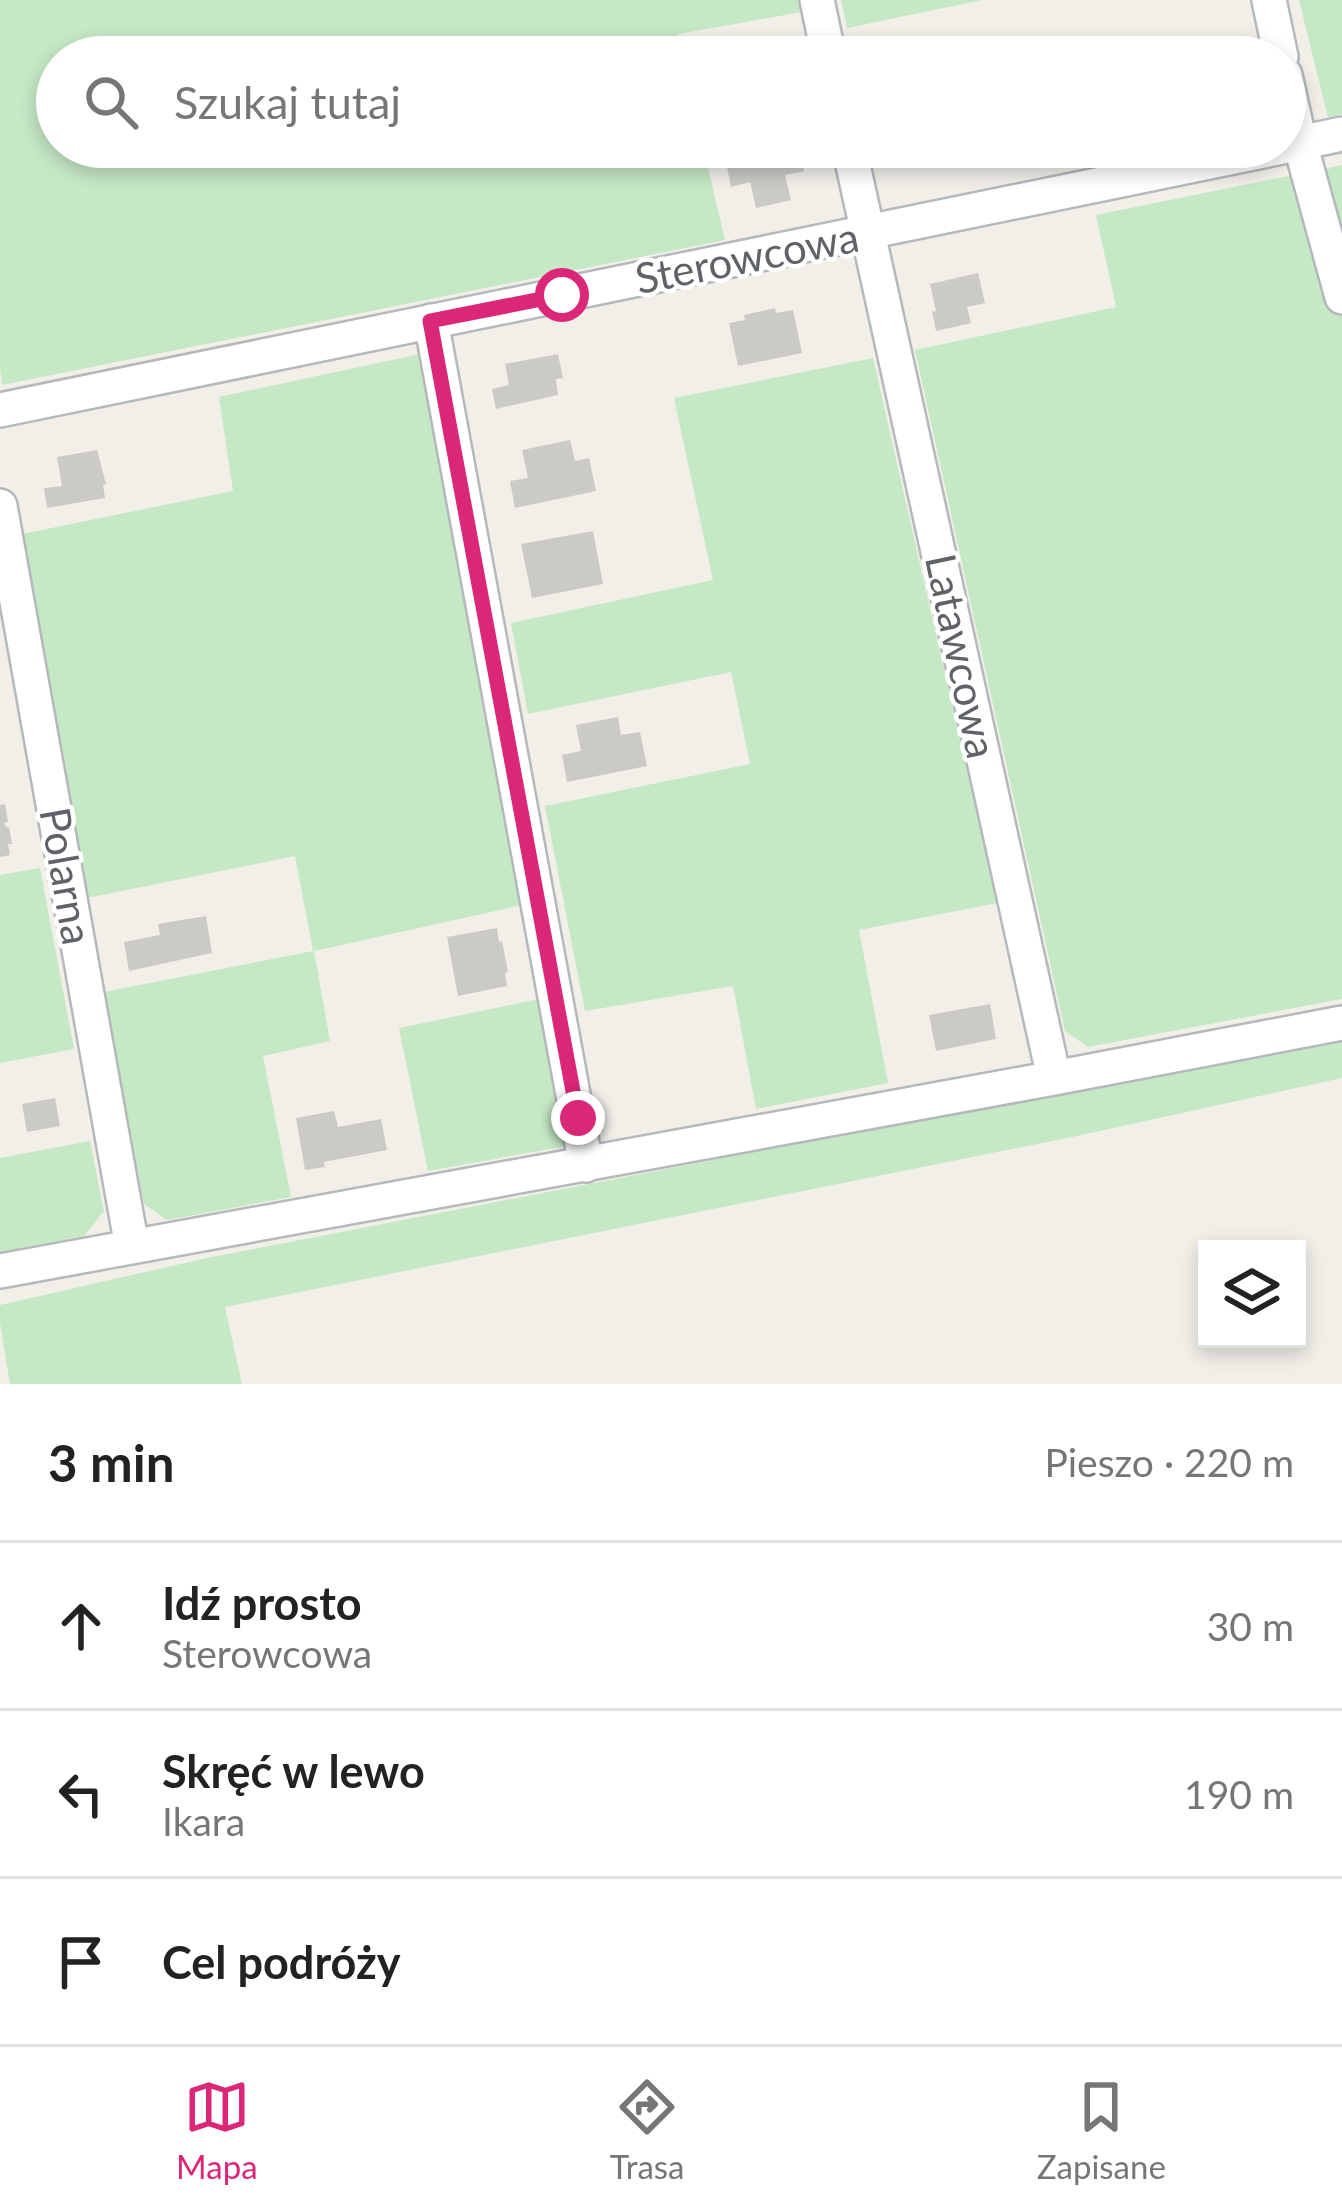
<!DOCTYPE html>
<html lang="pl">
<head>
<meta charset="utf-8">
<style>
  body { margin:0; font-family:Lato,sans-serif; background:#f6f6f6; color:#222 }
  .controls { position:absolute; right:36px; bottom:36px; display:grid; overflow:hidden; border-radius:0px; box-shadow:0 6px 18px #0003 }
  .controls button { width:108px; height:108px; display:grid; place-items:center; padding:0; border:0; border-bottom:3px solid #e0e0e0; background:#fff; color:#222; font:60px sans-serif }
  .stop { position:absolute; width:36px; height:36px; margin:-27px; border:9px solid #db2777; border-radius:50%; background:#fff }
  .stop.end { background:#db2777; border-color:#fff; box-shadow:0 3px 12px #0008 }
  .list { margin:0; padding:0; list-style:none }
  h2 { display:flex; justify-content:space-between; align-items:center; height:156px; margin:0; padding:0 48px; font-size:51px }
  h2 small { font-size:39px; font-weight:400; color:#767676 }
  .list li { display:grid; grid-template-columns:78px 1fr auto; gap:36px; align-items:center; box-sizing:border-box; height:168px; padding:0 48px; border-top:3px solid #e0e0e0 }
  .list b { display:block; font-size:45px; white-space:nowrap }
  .list p { margin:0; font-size:39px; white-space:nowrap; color:#767676 }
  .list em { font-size:39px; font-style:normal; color:#767676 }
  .icon { flex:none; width:66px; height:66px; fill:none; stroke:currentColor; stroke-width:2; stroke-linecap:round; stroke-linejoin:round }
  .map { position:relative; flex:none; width:1342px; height:1384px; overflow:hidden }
  .search { position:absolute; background:#fff; box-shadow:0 6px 18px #0003; left:36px; right:36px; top:36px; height:132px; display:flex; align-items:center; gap:30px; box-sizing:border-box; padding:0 42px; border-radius:66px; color:#767676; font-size:45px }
  .sheet { height:660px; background:#fff }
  nav { display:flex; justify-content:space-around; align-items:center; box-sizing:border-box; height:168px; border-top:3px solid #e0e0e0; background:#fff; font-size:33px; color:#767676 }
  nav a { display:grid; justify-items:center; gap:6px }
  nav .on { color:#db2777 }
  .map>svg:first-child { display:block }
  .green { fill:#c5e8c5 }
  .building { fill:#cccac5 }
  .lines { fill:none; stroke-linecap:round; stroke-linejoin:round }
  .minor-casing { stroke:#b5b8bc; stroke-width:38 }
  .minor { stroke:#fff; stroke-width:33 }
  .route { stroke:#db2777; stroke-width:15 }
  .labels { text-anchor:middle; stroke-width:9; stroke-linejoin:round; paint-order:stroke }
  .street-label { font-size:42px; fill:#5f6368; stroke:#fff }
</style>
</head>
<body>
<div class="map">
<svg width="1342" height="1384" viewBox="0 0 1342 1384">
  <rect width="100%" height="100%" fill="#f1efe8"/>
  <path class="green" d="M0 0H799L802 12 678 34 682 57H57V147H703L725 240 2 385 0 367Z
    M841 0H982L847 28Z
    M1299 0H1342V114L1328 118Z
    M1342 165V999L1088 1047 1065 1031 915 350 1116 307 1096 215Z
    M420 354 522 905 314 951 330 1041 263 1056 291 1197 167 1220 144 1204 104 992 313 951 295 856 87 898 22 534 233 491 219 397Z
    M873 358 997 903 859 930 888 1083 756 1109 733 986 585 1011 545 806 750 764 731 672 528 714 511 623 713 580 674 398Z
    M40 868 74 1049 0 1063V875Z
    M539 999 567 1146 428 1171 399 1028Z
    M1342 1038V1078L1077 1136 225 1307 242 1384H10L0 1323V1305L207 1258Z
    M90 1141 104 1211 84 1236 0 1252V1158Z"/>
  <path class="building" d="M723 147H799L804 171 785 175 791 200 756 208 750 182 731 187Z
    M978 273 985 303 967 307 971 323 936 331 932 312 936 311 930 284Z
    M775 308 776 313 793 310 802 353 738 366 729 323 745 320 744 315Z
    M558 354 563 378 556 379 558 395 496 409 492 389 509 385 505 364Z
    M570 440 575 461 589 458 596 491 515 508 510 481 528 478 522 450Z
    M97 450 106 484 103 485 105 498 47 508 44 488 62 486 57 457Z
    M593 531 603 584 532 598 521 544Z
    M618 717 621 735 640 732 647 766 567 782 562 755 581 751 576 725Z
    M5 804 8 822 4 823 6 827H9L12 844H8L10 855 0 857V805Z
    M206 916 212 953 129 971 124 942 160 935 158 924Z
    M497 928 499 942 502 941 508 972 505 973 507 986 458 996 447 937Z
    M990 1004 996 1039 936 1051 929 1015Z
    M55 1098 60 1126 27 1132 22 1104Z
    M334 1111 338 1127 381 1119 387 1150 324 1162 325 1167 305 1170 296 1118Z"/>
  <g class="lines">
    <g class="minor-casing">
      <path id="minor" d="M817 0 829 57
        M1269 0 1281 57
        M1285 75 1300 143 1342 297
        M1285 146 1342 134
        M849 147 1054 1078
        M431 321 586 1165
        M0 410 1282 147
        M0 506 132 1247
        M0 1271 1054 1078 1342 1023"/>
    </g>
    <use href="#minor" class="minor"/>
  </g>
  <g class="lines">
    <path class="route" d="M562 295 430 321 578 1118"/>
  </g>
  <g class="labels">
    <g class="street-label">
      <text transform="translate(747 258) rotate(-11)" y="15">Sterowcowa</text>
      <text transform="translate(961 656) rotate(78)" y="15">Latawcowa</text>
      <text transform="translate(66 876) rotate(80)" y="15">Polarna</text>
    </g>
  </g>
</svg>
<div class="controls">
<button><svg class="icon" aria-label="layers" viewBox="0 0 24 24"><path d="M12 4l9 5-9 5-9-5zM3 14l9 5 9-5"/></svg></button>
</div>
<div class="stop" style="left:562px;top:295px"></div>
<div class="stop end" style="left:578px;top:1118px"></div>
<div class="search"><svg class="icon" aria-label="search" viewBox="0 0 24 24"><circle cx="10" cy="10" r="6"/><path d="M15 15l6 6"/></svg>Szukaj tutaj</div>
</div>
<section class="sheet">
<h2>3 min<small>Pieszo · 220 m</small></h2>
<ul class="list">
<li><svg class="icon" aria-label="ahead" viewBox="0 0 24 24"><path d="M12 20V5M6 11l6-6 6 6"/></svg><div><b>Idź prosto</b><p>Sterowcowa</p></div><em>30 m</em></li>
<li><svg class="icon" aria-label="left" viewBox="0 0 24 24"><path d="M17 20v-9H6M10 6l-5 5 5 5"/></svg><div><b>Skręć w lewo</b><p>Ikara</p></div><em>190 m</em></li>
<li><svg class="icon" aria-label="arrive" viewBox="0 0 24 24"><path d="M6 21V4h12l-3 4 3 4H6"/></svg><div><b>Cel podróży</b></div></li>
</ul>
</section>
<nav>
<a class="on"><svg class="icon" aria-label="map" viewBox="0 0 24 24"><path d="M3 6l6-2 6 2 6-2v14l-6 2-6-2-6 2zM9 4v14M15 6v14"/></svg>Mapa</a>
<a><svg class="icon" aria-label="directions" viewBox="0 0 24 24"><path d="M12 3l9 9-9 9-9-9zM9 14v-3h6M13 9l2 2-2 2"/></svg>Trasa</a>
<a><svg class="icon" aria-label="saved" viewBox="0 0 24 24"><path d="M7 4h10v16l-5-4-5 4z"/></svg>Zapisane</a>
</nav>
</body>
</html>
